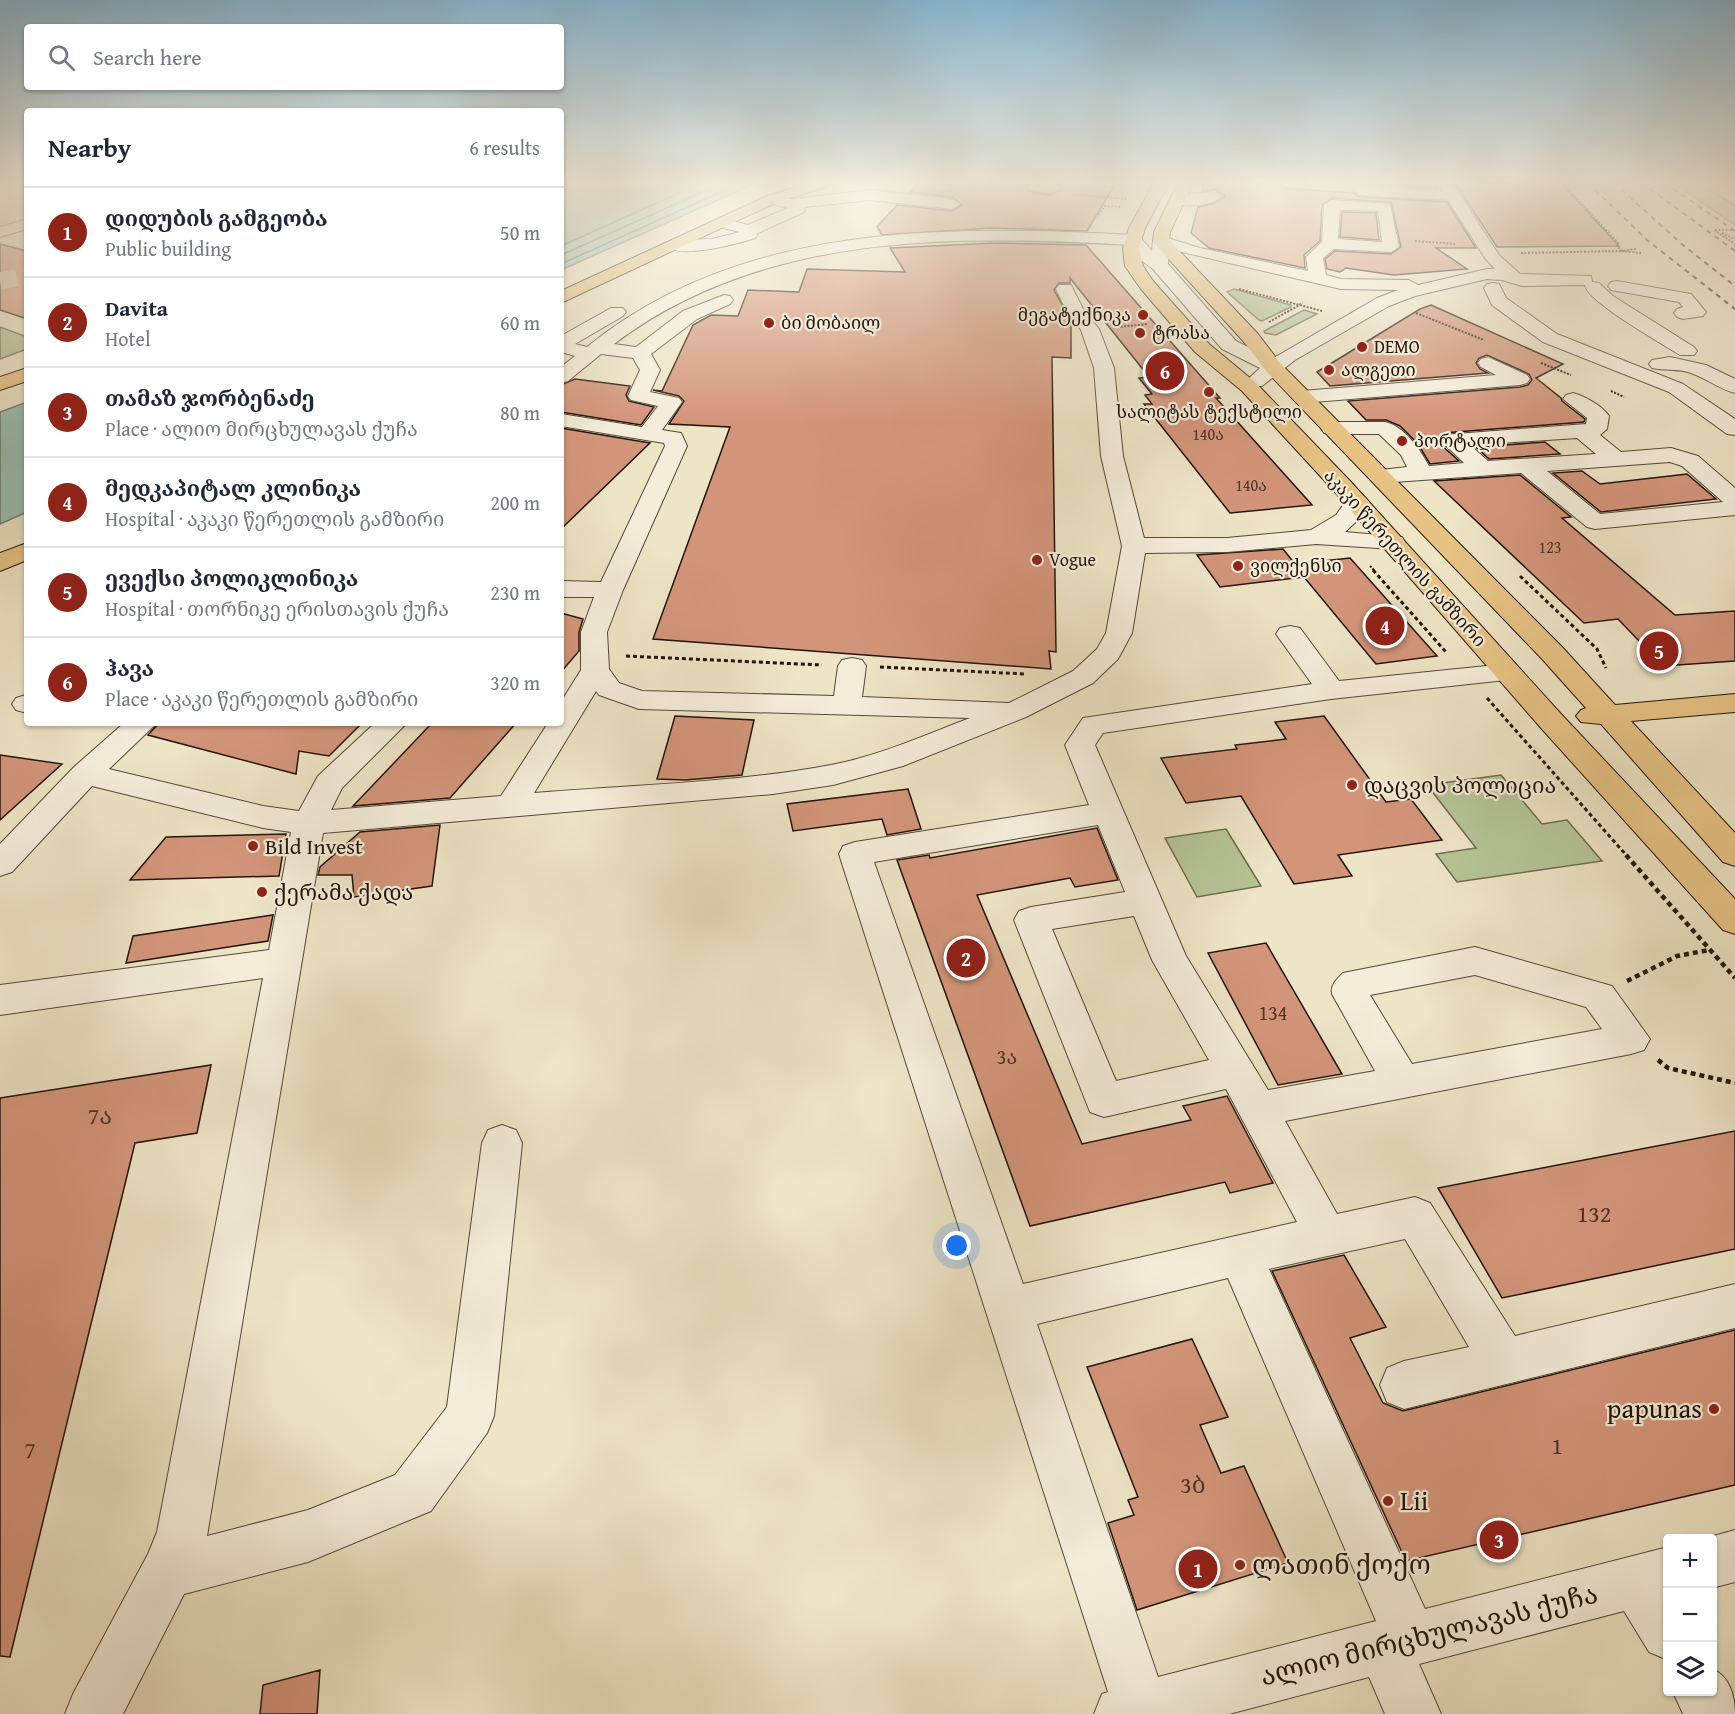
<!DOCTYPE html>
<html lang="en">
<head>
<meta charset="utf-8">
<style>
  body { margin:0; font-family:"Gentium Book Plus","Noto Serif Georgian",serif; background:#f2f2f3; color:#1f2937 }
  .controls { position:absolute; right:18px; bottom:18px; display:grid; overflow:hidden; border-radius:6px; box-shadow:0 2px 4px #0004 }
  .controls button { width:54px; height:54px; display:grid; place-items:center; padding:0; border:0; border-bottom:2px solid #e0e1e3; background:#fff; color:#1f2937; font:30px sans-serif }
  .you { position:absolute; left:957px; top:1246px; width:21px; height:21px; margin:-15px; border:4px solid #fff; border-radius:50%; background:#1a73e8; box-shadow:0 0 0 9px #1a73e833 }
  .badge { display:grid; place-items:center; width:39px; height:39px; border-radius:50%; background:#8f2418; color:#fff; font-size:20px; font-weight:700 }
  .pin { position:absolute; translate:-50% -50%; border:3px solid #fff; box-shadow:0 2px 6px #0006 }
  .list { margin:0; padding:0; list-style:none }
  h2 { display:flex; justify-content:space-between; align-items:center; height:78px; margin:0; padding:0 24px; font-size:26px }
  h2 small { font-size:20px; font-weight:400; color:#747a83 }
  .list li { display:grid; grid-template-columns:39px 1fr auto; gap:18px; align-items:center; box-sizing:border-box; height:90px; padding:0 24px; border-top:2px solid #e0e1e3 }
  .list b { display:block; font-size:22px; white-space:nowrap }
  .list p { margin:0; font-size:20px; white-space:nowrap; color:#747a83 }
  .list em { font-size:20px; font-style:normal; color:#747a83 }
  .icon { flex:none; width:33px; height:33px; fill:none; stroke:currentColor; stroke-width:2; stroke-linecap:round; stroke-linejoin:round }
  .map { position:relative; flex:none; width:1735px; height:1714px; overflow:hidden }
  .search { position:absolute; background:#fff; box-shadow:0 2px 4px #0004; left:24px; top:24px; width:540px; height:66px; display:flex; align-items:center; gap:15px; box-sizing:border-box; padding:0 21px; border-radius:6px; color:#747a83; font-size:22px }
  .panel { position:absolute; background:#fff; box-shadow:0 2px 4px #0004; left:24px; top:108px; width:540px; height:618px; border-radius:6px }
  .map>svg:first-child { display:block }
  .green { fill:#b5c598; stroke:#6c6c50; stroke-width:1.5 }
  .water { fill:#99bfb5; stroke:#6a7b70; stroke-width:1.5 }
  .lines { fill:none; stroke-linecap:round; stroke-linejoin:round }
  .shore { stroke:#5e6a5e; stroke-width:1.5 }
  .building { fill:#d3957a; stroke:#231408; stroke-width:1.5 }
  .minor-tunnel { stroke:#d0c5aa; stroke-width:17; stroke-dasharray:17 8; stroke-linecap:butt }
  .minor-casing { stroke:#564838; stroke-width:2 }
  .major-casing { stroke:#231408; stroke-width:2 }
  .path-far2 { stroke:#231408; stroke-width:2; stroke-dasharray:2 1.5; stroke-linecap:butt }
  .path-far1 { stroke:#231408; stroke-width:3; stroke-dasharray:4 3; stroke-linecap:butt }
  .path { stroke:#231408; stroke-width:4.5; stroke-dasharray:5 4; stroke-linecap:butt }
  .minor { fill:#f4edda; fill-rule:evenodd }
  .major { fill:#e7c283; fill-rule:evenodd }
  .rail { stroke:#231408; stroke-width:2; stroke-dasharray:5 5; stroke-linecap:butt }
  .path-bridge { stroke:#231408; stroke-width:2; stroke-dasharray:2 1.5; stroke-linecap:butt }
  .poi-dot { fill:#8f2418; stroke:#f4edda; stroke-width:2 }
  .labels { text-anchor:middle; stroke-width:4.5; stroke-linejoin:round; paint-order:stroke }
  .far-number-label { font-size:16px; fill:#4f3424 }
  .far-poi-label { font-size:18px; fill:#231408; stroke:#f4edda; text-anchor:start }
  .far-street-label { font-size:18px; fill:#231408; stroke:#f4edda }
  .number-label { font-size:20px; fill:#4f3424 }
  .poi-label { font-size:22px; fill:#231408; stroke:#f4edda; text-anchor:start }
  .near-number-label { font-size:24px; fill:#4f3424 }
  .near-poi-label { font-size:27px; fill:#231408; stroke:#f4edda; text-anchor:start }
  .near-street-label { font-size:27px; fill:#231408; stroke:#f4edda }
</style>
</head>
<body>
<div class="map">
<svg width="1735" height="1714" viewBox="0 0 1735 1714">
  <rect width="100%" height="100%" fill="#eee4c6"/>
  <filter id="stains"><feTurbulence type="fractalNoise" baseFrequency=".00333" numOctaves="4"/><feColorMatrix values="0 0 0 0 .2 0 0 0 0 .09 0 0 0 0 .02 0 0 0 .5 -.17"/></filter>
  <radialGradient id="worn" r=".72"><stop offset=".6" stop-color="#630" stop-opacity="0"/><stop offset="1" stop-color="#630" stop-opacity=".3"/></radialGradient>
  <path class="green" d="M1674 183H1700L1735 206V225Z
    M1234 289 1291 305V307L1262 321 1259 320 1227 292Z
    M1304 310 1317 314 1276 335 1265 333 1264 331Z
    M0 327 27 337V349L0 359Z
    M1501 775 1542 824 1567 820 1602 861 1457 882 1436 854 1476 848 1427 785Z
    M1226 829 1261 886 1197 897 1165 838Z"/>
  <path class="water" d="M561 183H756L561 270Z
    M27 402V512L0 524V412Z"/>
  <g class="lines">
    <path class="shore" d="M561 246 701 183
      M561 255 723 183
      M561 264 741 183"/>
  </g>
  <path class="building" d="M918 183 979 186 981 183H1025L1028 191 1049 195 1061 190V186L1057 183 1114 186 1087 231 991 228 882 235 877 227 897 205 952 211 962 205 952 197 910 192Z
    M1204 183H1282L1283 188 1353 193 1360 197 1447 202 1476 248H1436L1467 269 1394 275 1346 268 1340 272 1327 269 1325 259 1335 251 1391 254 1401 247 1391 202 1332 198 1322 205 1320 241 1304 255 1305 268 1209 248 1191 233 1198 207 1213 204 1225 196 1216 189 1202 191Z
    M1369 183H1435L1438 188Z
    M1455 183H1561L1619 246 1497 247Z
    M1342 212 1376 213 1379 240 1340 237Z
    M995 243 1086 245 1220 398H1216L1312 505 1230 513 1144 404H1152L1145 395 1152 394 1139 378 1149 377 1070 278V283H1059L1054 290 1071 320V358L1052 357 1056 652 1049 651 1051 669 653 639 730 427 669 424 684 401 679 396 653 390 662 391 693 325 711 315 738 316 748 290 799 292 807 269 905 272 890 248Z
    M0 244 27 251V319L0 310Z
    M1431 305 1563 364 1536 378 1561 398 1562 401 1585 419 1584 422 1443 433 1438 442 1459 461 1430 464 1418 444 1400 426 1386 420H1366L1348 401 1520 387 1528 385 1532 380 1529 374 1487 355 1479 358 1476 363 1480 369 1488 373 1330 386 1317 372 1420 309Z
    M575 379 630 386 626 395 629 401 654 407 641 425 561 412V385Z
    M561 428 650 443 561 529Z
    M1545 442 1560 454 1489 459 1476 447Z
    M1582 471 1600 484 1687 474 1716 499 1601 512 1553 473Z
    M1520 475 1571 517 1562 518 1675 615 1735 611V661L1663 666 1618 619 1584 623 1434 481Z
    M1283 549 1295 564 1350 558 1437 656 1376 664 1304 577 1220 587 1197 555Z
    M561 613 583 619 579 632V651L561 672Z
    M675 716 754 720 742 775 686 780 657 779Z
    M1324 716 1386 802 1411 799 1442 840 1338 855 1352 876 1294 884 1241 796 1186 803 1161 758 1237 749 1235 745 1286 739 1275 722Z
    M159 723H362L329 756 299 751 296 774 148 735Z
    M432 723H516L450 798 353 806Z
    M0 755 62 764 0 820Z
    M908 789 921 829 887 835 882 819 793 831 787 804Z
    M440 825 432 886 354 897 352 875H318L320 867 360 832Z
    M1097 828 1118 880 1075 887 1070 878 977 895 1082 1144 1191 1120 1183 1106 1227 1096 1273 1183 1230 1193 1225 1182 1030 1226 897 860 929 855 930 858Z
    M286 834 279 876 130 880 166 837Z
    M273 915 268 941 126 963 133 936Z
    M1266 943 1342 1074 1278 1085 1208 953Z
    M211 1065 197 1133 135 1143 10 1657 0 1656V1098Z
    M1735 1131V1249L1502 1298 1438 1188Z
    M1344 1255 1386 1327 1350 1338 1383 1403 1403 1411 1735 1330V1485L1406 1561 1272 1271Z
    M1192 1339 1228 1417 1200 1425 1221 1473 1244 1466 1288 1563 1137 1610 1108 1523 1134 1515 1128 1500 1138 1497 1087 1367Z
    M320 1670 317 1714H260L263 1685Z"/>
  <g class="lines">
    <path class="minor-tunnel" d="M0 281 27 276"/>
    <g class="minor-casing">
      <path id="minor" d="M1028 183H1052L1060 188C1053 196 1038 191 1029 189L1027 186Z
        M1437 183H1452L1499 255 1520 274 1591 276 1592 282 1599 283 1613 296 1694 347 1697 351 1694 355H1680C1663 344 1586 301 1585 285L1522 286 1502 280 1487 279 1415 296 1389 306 1295 360 1262 386H1248L1245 382 1260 368 1222 349 1153 269 1142 261 1129 245C952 235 762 232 614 344L636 347 683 311 724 295 730 296 733 300 730 304 697 319 651 354 660 370 650 392 679 398 682 402 662 430 681 433 687 446 623 590 607 632 609 669 619 683 642 691 834 696 838 666 842 660 852 658 862 660 866 666 862 697 1009 703 1073 671 1097 649 1106 633 1122 546 1101 456 1094 368 1081 330 1066 310 1056 289 1059 285H1071L1083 309 1099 329 1114 368 1123 456 1144 538H1227L1311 530 1336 515 1349 497 1357 495 1365 497 1369 502 1358 520 1345 532 1402 537 1405 542 1402 547 1393 549 1316 544 1227 552 1145 553 1132 633 1118 659 1093 683 1026 717 903 766 833 785 773 794 323 833 207 1536 308 1510 395 1475 447 1407 482 1143 488 1130 502 1125 516 1130 522 1143 494 1416 487 1433 431 1511 308 1562 184 1594 123 1714H65L73 1694 148 1554 157 1532 263 978 0 1015V985L269 950 291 832 263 828 92 786 12 872 0 876V844L74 767 124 723H157L109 769 263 806 299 811 318 776 375 723H407L342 788 331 810 501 796 548 723H561V702L581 670V632L594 597H561V581L601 582 665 446 664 443 561 426V414L642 427 658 406 631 400 628 396 640 370 633 358 601 354 568 381 561 383V367L575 356 561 352V336L611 308H623L626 312 623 316 575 344 587 347C740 222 947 225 1134 235L1140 237 1152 251 1153 241 1161 236 1200 248 1308 271 1306 257 1322 242 1324 205 1332 200 1390 204 1399 247 1391 252 1334 249 1323 258 1326 275 1341 279 1409 280 1418 285 1487 269H1495L1485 258 1448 200 1360 195 1352 190 1360 185 1442 191ZM1340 210 1378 211 1382 242 1338 239ZM1169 249 1341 289 1398 290 1377 298 1272 359 1236 341 1168 264ZM596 691 599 695 639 709 970 718C925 735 879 756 831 765 735 783 632 785 534 793Z
        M1699 183H1718L1735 193V204Z
        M870 190 952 199 960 204 952 209 870 200 805 207 804 212 758 233 755 238C737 244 677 260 665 245L673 240 712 239 740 232 715 226 713 223 721 218 748 225 788 208 775 205 772 202 775 199H793Z
        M1215 191 1223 196C1214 206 1179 209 1170 200 1178 193 1203 194 1215 191Z
        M27 219V229L0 237V227Z
        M1617 281 1691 294 1706 312 1703 316 1683 319 1677 317 1674 313 1677 309 1683 307 1679 302 1611 290 1608 286 1611 282Z
        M1493 283 1499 284 1506 298 1557 334 1683 384 1735 419V435L1727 434 1669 392 1543 342 1492 305 1484 288 1487 284Z
        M1488 357 1527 375 1530 379 1527 383 1520 385 1302 403 1295 401 1292 397 1295 393 1302 391 1496 375 1481 367 1478 363 1481 359Z
        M1670 357 1706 365 1733 378 1735 379V393C1719 389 1706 378 1691 373 1678 368 1665 371 1652 368L1649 364 1652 360Z
        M1573 393C1585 396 1602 406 1609 416L1607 429 1600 435 1621 452 1671 448 1698 456 1735 488V515L1595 529 1587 527 1521 473 1380 483 1372 481 1369 476 1372 471 1407 467 1401 455 1379 434H1332L1324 433 1321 428 1324 423 1332 422H1385C1404 426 1420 449 1429 466L1464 463 1440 440 1443 435 1586 424 1587 418 1563 399 1566 395ZM1577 438 1596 454 1488 461 1470 445ZM1670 462 1682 466 1723 502 1600 514 1547 471Z
        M1290 626 1300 628 1339 681 1506 664 1516 666 1520 672 1516 678 1506 680 1331 699 1103 733 1095 745 1186 956 1268 1090 1375 1071 1332 994C1330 985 1337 979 1343 973L1475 947 1612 986 1650 1039 1644 1050 1631 1054 1285 1121 1337 1214 1415 1197 1430 1203 1515 1336 1735 1284V1328L1404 1409 1387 1402 1380 1385 1387 1368 1404 1361 1469 1347 1405 1239 1269 1269 1425 1609 1668 1547V1660L1649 1652 1624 1611 1419 1664 1441 1714H1385L1369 1677 1229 1714H1094L1102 1694 1108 1692 839 854 843 846 855 842 1089 805 1065 745 1083 718 1312 684 1276 634 1280 628ZM1098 825 1125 892 1031 907 1019 911 1014 920 1090 1112 1104 1117 1226 1089 1297 1222 1023 1284 874 862ZM1134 916 1152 960 1209 1060 1116 1081 1052 929ZM1475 975 1586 1007 1602 1029 1412 1064 1370 995ZM1228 1278 1376 1621 1158 1677 1037 1324Z
        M26 695 27 713 16 710 12 704 16 698Z
        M1735 1530V1582L1712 1588V1538H1706Z
        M1712 1669C1730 1676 1735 1697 1735 1714H1683L1673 1692H1712Z"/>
    </g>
    <g class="major-casing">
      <path id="major" d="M807 183H831L829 186 775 203 561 303V291L765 197Z
        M1154 183H1169L1145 228 1139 248 1143 266 1153 281 1209 344 1256 383 1351 482 1561 714 1735 899V934L1723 930 1541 728 1335 492 1242 391 1195 352 1141 289 1125 266 1123 248 1129 228Z
        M1178 183H1193L1170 232 1169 240 1258 334 1280 363 1563 648 1615 705 1735 694V712L1631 721 1735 833V866L1723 862 1601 724 1581 722 1576 716 1581 710 1586 708 1543 660 1266 371 1244 342 1155 244 1153 241 1154 232Z
        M27 368V381L0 390V377Z
        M27 543V560L0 571V553Z"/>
    </g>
    <path class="path-far2" d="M1563 183 1619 244 1617 246 1622 251
      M1072 194 1127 199
      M1098 215 1105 206 1121 207
      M1714 230 1735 244
      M1715 230H1731
      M1722 233 1735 239
      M1415 241 1455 244
      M1636 249 1622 251 1641 253
      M1521 253 1622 251
      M1239 289 1322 311
      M1416 313 1484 340
      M1269 322 1303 303
      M1117 327 1148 324
      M1541 363 1571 375
      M1611 391 1624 397
      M1370 566 1375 571"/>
    <path class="path-far1" d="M1373 570 1446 652
      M1520 576 1597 649 1606 668
      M626 656 822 665
      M880 667 1026 674
      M1487 698 1628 857"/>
    <path class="path" d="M1626 855 1735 978
      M1627 981 1677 956 1709 950
      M1658 1060 1668 1068 1735 1083"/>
    <use href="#minor" class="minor"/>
    <use href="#major" class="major"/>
    <path class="rail" d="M1588 183 1647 240 1735 309
      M1614 183 1683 245 1735 286
      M1642 183 1735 251
      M1665 183 1735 231"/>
    <path class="path-bridge" d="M1731 230H1735"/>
  </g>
  <linearGradient id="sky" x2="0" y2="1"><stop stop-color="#88b8d4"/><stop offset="0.43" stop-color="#f7f3e5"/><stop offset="1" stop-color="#f7f3e5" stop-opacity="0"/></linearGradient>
  <rect width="1735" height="423" fill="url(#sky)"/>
  <g class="poi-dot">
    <circle cx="1143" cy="315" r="6"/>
    <circle cx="769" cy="323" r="6"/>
    <circle cx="1140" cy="333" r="6"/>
    <circle cx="1362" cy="347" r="6"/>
    <circle cx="1329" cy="370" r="6"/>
    <circle cx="1209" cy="392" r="6"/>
    <circle cx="1402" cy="441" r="6"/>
    <circle cx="1037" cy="560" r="6"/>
    <circle cx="1238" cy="566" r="6"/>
    <circle cx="1352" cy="785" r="6"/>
    <circle cx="253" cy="846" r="6"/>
    <circle cx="262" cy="892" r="6"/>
    <circle cx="1714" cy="1409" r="6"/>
    <circle cx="1388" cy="1501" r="6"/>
    <circle cx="1240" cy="1565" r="6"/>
  </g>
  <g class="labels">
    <g class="far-number-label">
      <text x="1208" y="440">140ა</text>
      <text x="1251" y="491">140ა</text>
      <text x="1550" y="553">123</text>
    </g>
    <g class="far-poi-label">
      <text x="1131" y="321" text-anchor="end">მეგატექნიკა</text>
      <text x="781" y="329">ბი მობაილ</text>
      <text x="1152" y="339">ტრასა</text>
      <text x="1374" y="353">DEMO</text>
      <text x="1341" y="376">ალგეთი</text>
      <text x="1209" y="418" text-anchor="middle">სალიტას ტექსტილი</text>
      <text x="1414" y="447">პორტალი</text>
      <text x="1049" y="566">Vogue</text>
      <text x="1250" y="572">ვილქენსი</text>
    </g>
    <g class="far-street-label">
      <text transform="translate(1405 558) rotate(48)" y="6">აკაკი წერეთლის გამზირი</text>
    </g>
    <g class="number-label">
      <text x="1273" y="1020">134</text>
      <text x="1007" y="1064">3ა</text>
    </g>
    <g class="poi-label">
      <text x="1364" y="793">დაცვის პოლიცია</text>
      <text x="265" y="854">Bild Invest</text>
      <text x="274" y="900">ქერამა ქადა</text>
    </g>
    <g class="near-number-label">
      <text x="100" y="1124">7ა</text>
      <text x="1594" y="1222">132</text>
      <text x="1557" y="1454">1</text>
      <text x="30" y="1458">7</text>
      <text x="1193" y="1493">3ბ</text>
    </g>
    <g class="near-poi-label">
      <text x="1702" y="1418" text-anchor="end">papunas</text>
      <text x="1400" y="1510">Lii</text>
      <text x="1252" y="1574">ლათინ ქოქო</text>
    </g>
    <g class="near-street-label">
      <text transform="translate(1429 1635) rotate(-14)" y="9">ალიო მირცხულავას ქუჩა</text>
    </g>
  </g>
  <rect width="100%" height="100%" filter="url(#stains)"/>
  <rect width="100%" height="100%" fill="url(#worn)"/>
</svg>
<div class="controls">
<button>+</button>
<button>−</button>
<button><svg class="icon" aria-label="layers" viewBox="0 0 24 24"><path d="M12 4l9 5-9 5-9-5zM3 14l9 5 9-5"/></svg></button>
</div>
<div class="you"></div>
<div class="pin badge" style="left:1198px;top:1569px">1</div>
<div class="pin badge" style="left:966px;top:958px">2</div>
<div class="pin badge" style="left:1499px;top:1540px">3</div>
<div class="pin badge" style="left:1385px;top:626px">4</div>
<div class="pin badge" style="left:1659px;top:651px">5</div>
<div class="pin badge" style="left:1165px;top:371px">6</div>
<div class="search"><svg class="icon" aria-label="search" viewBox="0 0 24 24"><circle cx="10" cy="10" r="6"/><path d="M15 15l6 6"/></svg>Search here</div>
<section class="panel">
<h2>Nearby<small>6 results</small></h2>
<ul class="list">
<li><span class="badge">1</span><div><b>დიდუბის გამგეობა</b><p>Public building</p></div><em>50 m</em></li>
<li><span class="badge">2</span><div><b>Davita</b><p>Hotel</p></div><em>60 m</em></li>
<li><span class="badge">3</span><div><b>თამაზ ჯორბენაძე</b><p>Place · ალიო მირცხულავას ქუჩა</p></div><em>80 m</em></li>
<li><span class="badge">4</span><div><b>მედკაპიტალ კლინიკა</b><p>Hospital · აკაკი წერეთლის გამზირი</p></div><em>200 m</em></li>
<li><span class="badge">5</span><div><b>ევექსი პოლიკლინიკა</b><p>Hospital · თორნიკე ერისთავის ქუჩა</p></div><em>230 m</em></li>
<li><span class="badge">6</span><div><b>ჰავა</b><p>Place · აკაკი წერეთლის გამზირი</p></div><em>320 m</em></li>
</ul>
</section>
</div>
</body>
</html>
